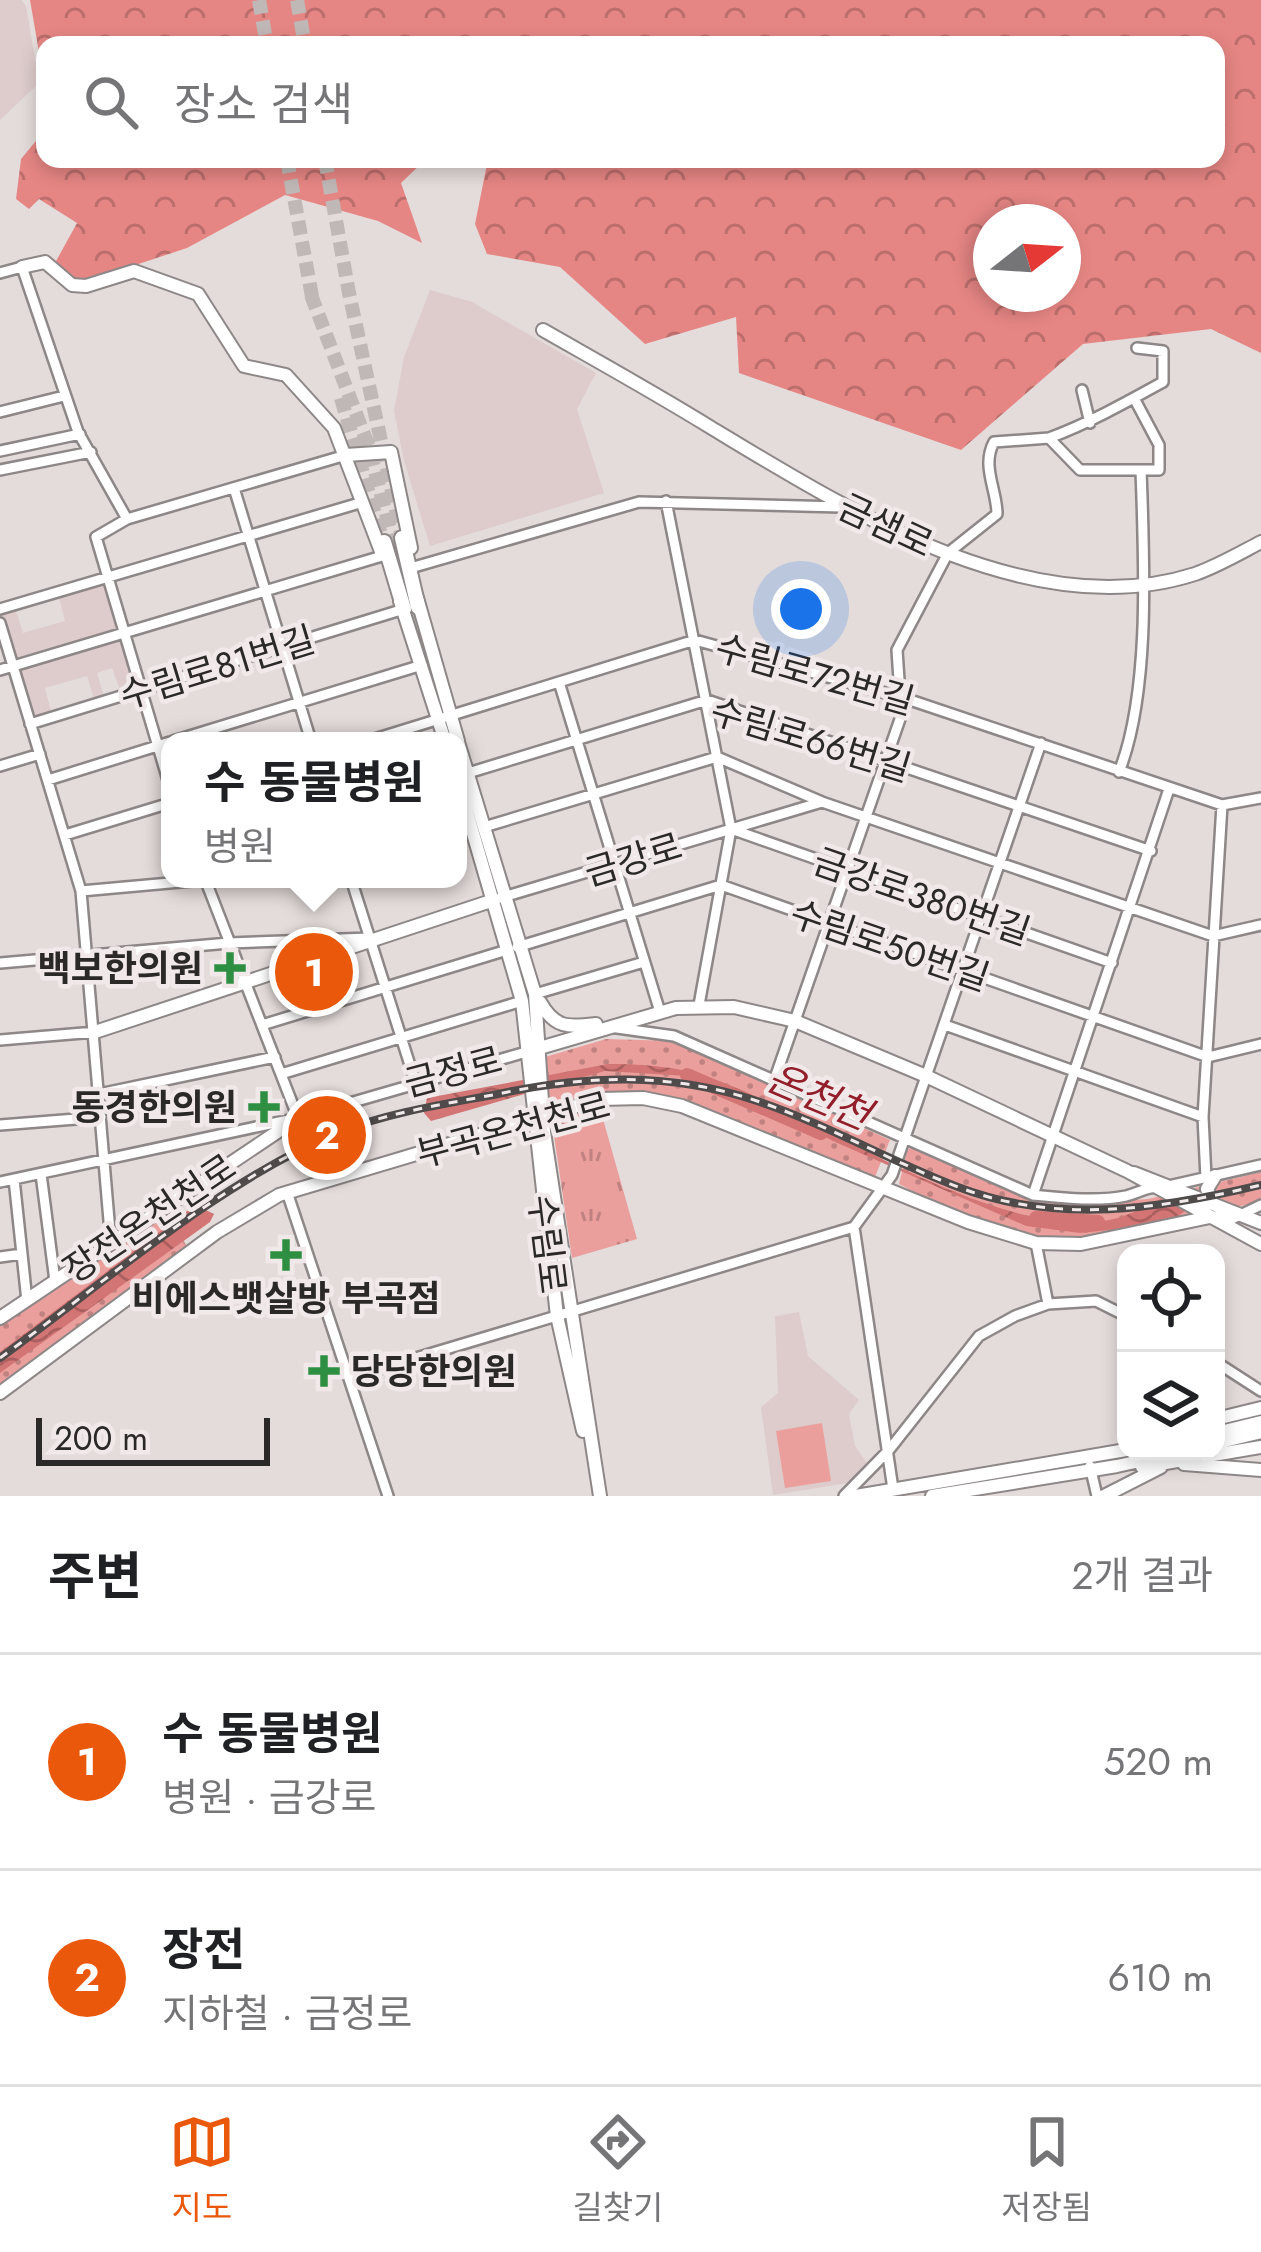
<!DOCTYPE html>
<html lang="ko">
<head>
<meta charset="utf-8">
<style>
  body { margin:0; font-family:Jost,"Noto Sans KR",sans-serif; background:#f6f6f6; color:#202124 }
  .controls { position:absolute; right:36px; bottom:36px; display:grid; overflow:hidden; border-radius:24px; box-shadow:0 6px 18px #0003 }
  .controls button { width:108px; height:108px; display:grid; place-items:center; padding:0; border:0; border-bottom:3px solid #e0e0e0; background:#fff; color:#202124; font:60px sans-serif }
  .compass { position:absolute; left:973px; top:204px; width:108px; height:108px; border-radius:50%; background:#fff; box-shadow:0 6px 18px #0003; rotate:73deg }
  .scale { position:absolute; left:36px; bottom:30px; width:234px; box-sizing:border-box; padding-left:12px; border:6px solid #2b2828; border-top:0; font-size:33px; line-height:42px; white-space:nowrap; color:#2b2828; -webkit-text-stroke:9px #f1e9e9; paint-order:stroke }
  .you { position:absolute; left:801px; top:609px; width:42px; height:42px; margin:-30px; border:9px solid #fff; border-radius:50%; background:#1a73e8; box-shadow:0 0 0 18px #1a73e833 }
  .badge { display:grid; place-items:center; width:78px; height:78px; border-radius:50%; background:#ea580c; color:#fff; font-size:39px; font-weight:700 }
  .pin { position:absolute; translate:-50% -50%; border:6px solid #fff; box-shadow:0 3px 12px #0006 }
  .popup { position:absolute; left:161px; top:732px; width:306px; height:156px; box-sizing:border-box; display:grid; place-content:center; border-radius:24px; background:#fff; filter:drop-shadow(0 3px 9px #0005); font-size:39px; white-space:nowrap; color:#757577 }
  .popup b { font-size:45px; color:#202124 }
  .popup::after { content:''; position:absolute; left:50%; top:100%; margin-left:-24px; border:24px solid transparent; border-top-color:#fff }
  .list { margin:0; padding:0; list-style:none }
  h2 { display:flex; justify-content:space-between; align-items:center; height:156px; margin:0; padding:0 48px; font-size:51px }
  h2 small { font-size:39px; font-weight:400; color:#757577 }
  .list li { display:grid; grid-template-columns:78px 1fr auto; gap:36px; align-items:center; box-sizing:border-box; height:216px; padding:0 48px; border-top:3px solid #e0e0e0 }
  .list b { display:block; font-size:45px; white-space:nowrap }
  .list p { margin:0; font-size:39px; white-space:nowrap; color:#757577 }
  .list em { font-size:39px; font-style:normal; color:#757577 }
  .icon { flex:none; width:66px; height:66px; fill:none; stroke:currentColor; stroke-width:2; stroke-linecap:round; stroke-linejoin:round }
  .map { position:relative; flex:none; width:1261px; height:1496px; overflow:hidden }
  .search { position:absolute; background:#fff; box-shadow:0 6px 18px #0003; left:36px; right:36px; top:36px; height:132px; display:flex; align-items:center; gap:30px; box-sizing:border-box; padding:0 42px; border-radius:24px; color:#757577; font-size:45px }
  .sheet { height:588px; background:#fff }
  nav { display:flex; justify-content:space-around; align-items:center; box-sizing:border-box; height:168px; border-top:3px solid #e0e0e0; background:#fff; font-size:33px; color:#757577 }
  nav a { display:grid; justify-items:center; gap:6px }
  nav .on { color:#ea580c }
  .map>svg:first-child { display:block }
  .built { fill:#ddcccb }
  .grass { fill:url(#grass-tufts) }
  .forest { fill:url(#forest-crowns); fill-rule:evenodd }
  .park { fill:url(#park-dots) }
  .pitch { fill:#eb9f9d }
  .water { fill:url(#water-waves) }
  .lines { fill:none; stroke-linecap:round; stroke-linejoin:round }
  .river { stroke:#d37574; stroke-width:14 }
  .highway-tunnel { stroke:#bfb8b7; stroke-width:14; stroke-dasharray:14 7; stroke-linecap:butt }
  .minor-casing { stroke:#8e8787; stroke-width:14 }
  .major-casing { stroke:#8e8787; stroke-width:16 }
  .highway-casing { stroke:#8e8787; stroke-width:18 }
  .minor { stroke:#fff; stroke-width:9 }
  .major { stroke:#fff; stroke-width:12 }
  .highway { stroke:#fff; stroke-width:14 }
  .rail-casing { stroke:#4f4b4b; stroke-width:8 }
  .rail { stroke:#f1e9e9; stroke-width:3; stroke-dasharray:9; stroke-linecap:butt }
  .poi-dot { fill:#2e8e42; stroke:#f1e9e9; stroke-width:4.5 }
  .labels { text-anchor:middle; stroke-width:9; stroke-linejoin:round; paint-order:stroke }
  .street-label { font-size:36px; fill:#2b2828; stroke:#f1e9e9 }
  .poi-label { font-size:36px; font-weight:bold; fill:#2b2828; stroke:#f1e9e9; text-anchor:end }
  .water-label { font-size:39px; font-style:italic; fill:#911e29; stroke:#f1e9e9 }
</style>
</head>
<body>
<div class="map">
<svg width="1261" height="1496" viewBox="0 0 1261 1496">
  <defs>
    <pattern id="grass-tufts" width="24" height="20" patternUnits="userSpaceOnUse" patternTransform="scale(3)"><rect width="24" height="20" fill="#eb9f9d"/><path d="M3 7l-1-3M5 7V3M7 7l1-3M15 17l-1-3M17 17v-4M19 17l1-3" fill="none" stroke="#bf8280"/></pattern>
    <pattern id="forest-crowns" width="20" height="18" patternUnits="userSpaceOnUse" patternTransform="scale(3)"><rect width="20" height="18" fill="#e68684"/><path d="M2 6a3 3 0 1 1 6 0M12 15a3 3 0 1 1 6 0" fill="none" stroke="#bb6e6c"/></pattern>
    <pattern id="park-dots" width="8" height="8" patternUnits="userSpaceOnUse" patternTransform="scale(3)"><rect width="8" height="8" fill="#eb9f9d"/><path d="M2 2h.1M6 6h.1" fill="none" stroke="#bf8280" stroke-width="1.8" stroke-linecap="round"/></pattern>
    <pattern id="water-waves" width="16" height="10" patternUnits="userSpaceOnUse" patternTransform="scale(3)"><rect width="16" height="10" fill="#d37574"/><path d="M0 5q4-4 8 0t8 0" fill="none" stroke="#ab605f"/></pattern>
  </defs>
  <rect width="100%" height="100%" fill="#e4dcdb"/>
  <path class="built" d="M0 0H21L26 6 39 83 0 120Z
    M430 290 472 302 596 373 577 409 604 493 430 546 404 461 394 411 404 357Z
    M103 581 118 633 17 663 1 612 15 608 23 633 65 621 58 594Z
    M122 635 138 688 121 693 112 668 97 673 104 696 94 699 87 676 45 688 52 715 32 721 16 668Z
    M799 1312 808 1356 859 1400 849 1414 855 1446 867 1463 848 1483 773 1495 761 1407 778 1393 775 1316Z"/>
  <path class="grass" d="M599 1105 637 1239 572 1258 552 1122 558 1113Z"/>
  <path class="forest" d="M30 0H1261V353L1211 329 1083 344 961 450 739 373 736 317 645 344 560 267 487 254 475 224 488 159H1216V45H45V87ZM991 222H1063V294H991Z
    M40 136 45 140 44 160 52 166 63 159H426L401 183 422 243 378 221 285 195 187 248 87 281 74 279 55 263 77 223 39 199 29 209 16 199 21 159Z"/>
  <path class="park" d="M606 1039 674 1041 890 1140 875 1177 676 1100 599 1096 555 1104 547 1099 545 1057Z
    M911 1147 1019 1192 1106 1202 1148 1199 1261 1172V1201C1206 1214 1091 1249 1039 1240 992 1232 941 1206 899 1184L907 1151Z
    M166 1211 189 1250 0 1387V1325Z"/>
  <path class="pitch" d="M164 1219 171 1225 165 1232 50 1314 43 1311 42 1301 47 1296Z
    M822 1423 831 1481 785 1488 776 1431Z"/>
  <path class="water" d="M608 1064C642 1064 675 1066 708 1077 821 1115 995 1244 1114 1219 1131 1215 1149 1204 1165 1197L1185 1211 1174 1219 1139 1227 1080 1233 1026 1226 833 1141 753 1098 687 1076 605 1071 431 1121 424 1113 427 1098Z
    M195 1205 214 1214 210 1222 0 1373V1352Z"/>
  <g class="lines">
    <path class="river" d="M687 1075 821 1133
      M1036 1218 1098 1222"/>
    <path class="highway-tunnel" d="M259 0 267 45
      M297 0 305 45
      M287 159 313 302
      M325 159 349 293 402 538
      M311 295 368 445 425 662
      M341 398 382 538"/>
    <g class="minor-casing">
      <path id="minor" d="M0 273 22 267 78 432 127 519
        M1082 390 1090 423
        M1134 398 1159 445V470H1080L1049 438C1089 423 1125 403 1163 382V351L1137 348
        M0 412 64 396
        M0 451 80 434
        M0 470 91 452
        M234 488 311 741
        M666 501 731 829 699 1005
        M407 564 414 567 639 502 841 507
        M0 609 363 502
        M0 623 81 891 111 1244
        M0 670 382 556
        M559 682 660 1012
        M30 724 404 609
        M173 741 422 665
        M368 741 695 640 907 699 1222 805 1261 798
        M0 766 40 754
        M1119 772C1151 691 1144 558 1141 470
        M468 773 707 700 1151 851
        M48 780 170 742
        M170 787 96 537 127 519 346 455
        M484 827 717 757 822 802 1213 936 1261 925
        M731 829 1112 963
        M65 835 170 803
        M205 879 298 1118
        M351 879 415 1081
        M81 891 214 879
        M500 898 822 802
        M517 947 721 885 1208 1057 1261 1044
        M0 963 229 943 370 938
        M535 994 644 962
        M262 1025 507 950
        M945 1025 1203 1117
        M610 1027 674 1036 1033 1195C1063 1198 1096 1202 1126 1196 1141 1192 1148 1186 1164 1187L1261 1165
        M0 1040 95 1032
        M281 1074 522 1001
        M775 1078 907 699 900 695 897 650 948 553 997 514C997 490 981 466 994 442L1049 438
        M99 1094 275 1057
        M0 1125 101 1117
        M41 1174 55 1281
        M1206 1178 1203 1117 1222 805
        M14 1179 27 1301
        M0 1182 298 1118 526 1052
        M287 1192 388 1496
        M1033 1195 1169 789
        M1210 1217 1221 1215 1232 1219 1261 1205
        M854 1227 893 1489
        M1036 1243 1048 1304
        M0 1257 22 1254
        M1216 1362 1261 1391
        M349 1378 854 1227 892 1175 1041 743
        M1090 1466 1097 1496
        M844 1496 889 1450 979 1336 1015 1316 1048 1304 1096 1301 1126 1316"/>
    </g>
    <g class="major-casing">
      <path id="major" d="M22 267 45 262 72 285 86 286 134 271 198 294 244 366 286 375 334 428 382 554
        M543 330C599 362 655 393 710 427 844 508 1031 627 1195 574 1218 566 1240 553 1261 542
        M346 455 391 452 411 548
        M417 598 458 741
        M400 601 445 741
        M458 742 535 994 544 1132 600 1496
        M458 782 522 1001 557 1316 583 1431
        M540 1002C555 1029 568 1027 596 1024
        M95 1032 494 900
        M526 1052 676 1008 734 1007 795 1021 926 1076 1127 1171 1261 1244
        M1134 1173 1261 1223
        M1212 1203 1207 1189 1215 1176
        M0 1318 298 1118
        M0 1393 217 1232 279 1195 600 1099 643 1098 682 1106 968 1222 1036 1243 1081 1244 1210 1217
        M1216 1419 1261 1408
        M1216 1433 1261 1422
        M1216 1443 1261 1432
        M1184 1464 1261 1470
        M1142 1467 1261 1447
        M856 1496 1126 1450
        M932 1496 1117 1466 1185 1451
        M1104 1496 1161 1467"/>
    </g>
    <g class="highway-casing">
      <path id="highway" d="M402 538 418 607
        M384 542 404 609"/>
    </g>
    <use href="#minor" class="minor"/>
    <use href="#major" class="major"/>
    <use href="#highway" class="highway"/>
    <g class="rail-casing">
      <path id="rail" d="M0 1358C104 1283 222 1180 339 1132 390 1112 445 1104 498 1094 586 1075 671 1072 757 1101 826 1124 890 1161 958 1187 1057 1225 1161 1209 1261 1185"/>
    </g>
    <use href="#rail" class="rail"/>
  </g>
  <g class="poi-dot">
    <path d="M224 950h12v12h12v12h-12v12h-12v-12h-12v-12h12z"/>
    <path d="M258 1089h12v12h12v12h-12v12h-12v-12h-12v-12h12z"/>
    <path d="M280 1237h12v12h12v12h-12v12h-12v-12h-12v-12h12z"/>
    <path d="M318 1353h12v12h12v12h-12v12h-12v-12h-12v-12h12z"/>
  </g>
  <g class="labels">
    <g class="street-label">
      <text transform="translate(886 525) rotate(25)" y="13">금샘로</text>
      <text transform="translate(217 667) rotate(-17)" y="13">수림로81번길</text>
      <text transform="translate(815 674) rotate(16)" y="13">수림로72번길</text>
      <text transform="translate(811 739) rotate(17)" y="13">수림로66번길</text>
      <text transform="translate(633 859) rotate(-17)" y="13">금강로</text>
      <text transform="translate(922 896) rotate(19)" y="13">금강로380번길</text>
      <text transform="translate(890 945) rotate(19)" y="13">수림로50번길</text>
      <text transform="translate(453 1071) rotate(-15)" y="13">금정로</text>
      <text transform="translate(513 1129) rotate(-15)" y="13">부곡온천천로</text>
      <text transform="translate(149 1218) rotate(-34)" y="13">장전온천천로</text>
      <text transform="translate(548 1244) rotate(83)" y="13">수림로</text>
    </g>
    <g class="poi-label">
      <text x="203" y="981">백보한의원</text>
      <text x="237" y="1120">동경한의원</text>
      <text x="286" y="1311" text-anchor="middle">비에스뱃살방 부곡점</text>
      <text x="351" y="1384" text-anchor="start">당당한의원</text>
    </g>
    <g class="water-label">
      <text transform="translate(819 1096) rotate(23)" y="14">온천천</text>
    </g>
  </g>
</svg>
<div class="controls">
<button><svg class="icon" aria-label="locate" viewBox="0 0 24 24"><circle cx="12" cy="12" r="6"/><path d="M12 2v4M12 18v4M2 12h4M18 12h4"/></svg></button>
<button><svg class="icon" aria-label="layers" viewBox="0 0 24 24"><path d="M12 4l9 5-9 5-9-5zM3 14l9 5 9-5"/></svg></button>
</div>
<svg class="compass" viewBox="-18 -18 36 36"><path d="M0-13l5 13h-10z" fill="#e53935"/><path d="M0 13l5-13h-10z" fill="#757577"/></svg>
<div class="scale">200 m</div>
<div class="you"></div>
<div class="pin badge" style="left:314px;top:972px">1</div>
<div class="popup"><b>수 동물병원</b>병원</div>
<div class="pin badge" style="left:327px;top:1135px">2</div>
<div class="search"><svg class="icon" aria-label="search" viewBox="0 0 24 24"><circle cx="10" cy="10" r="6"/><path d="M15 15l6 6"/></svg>장소 검색</div>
</div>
<section class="sheet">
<h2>주변<small>2개 결과</small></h2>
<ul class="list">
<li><span class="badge">1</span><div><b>수 동물병원</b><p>병원 · 금강로</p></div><em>520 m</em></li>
<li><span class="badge">2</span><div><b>장전</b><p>지하철 · 금정로</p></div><em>610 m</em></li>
</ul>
</section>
<nav>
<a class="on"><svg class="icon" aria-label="map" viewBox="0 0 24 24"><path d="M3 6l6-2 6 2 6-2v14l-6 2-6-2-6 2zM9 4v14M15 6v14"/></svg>지도</a>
<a><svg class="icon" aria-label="directions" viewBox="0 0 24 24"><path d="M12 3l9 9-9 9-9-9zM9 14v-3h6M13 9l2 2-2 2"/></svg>길찾기</a>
<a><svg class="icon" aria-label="saved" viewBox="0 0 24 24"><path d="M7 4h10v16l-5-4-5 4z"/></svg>저장됨</a>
</nav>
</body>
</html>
